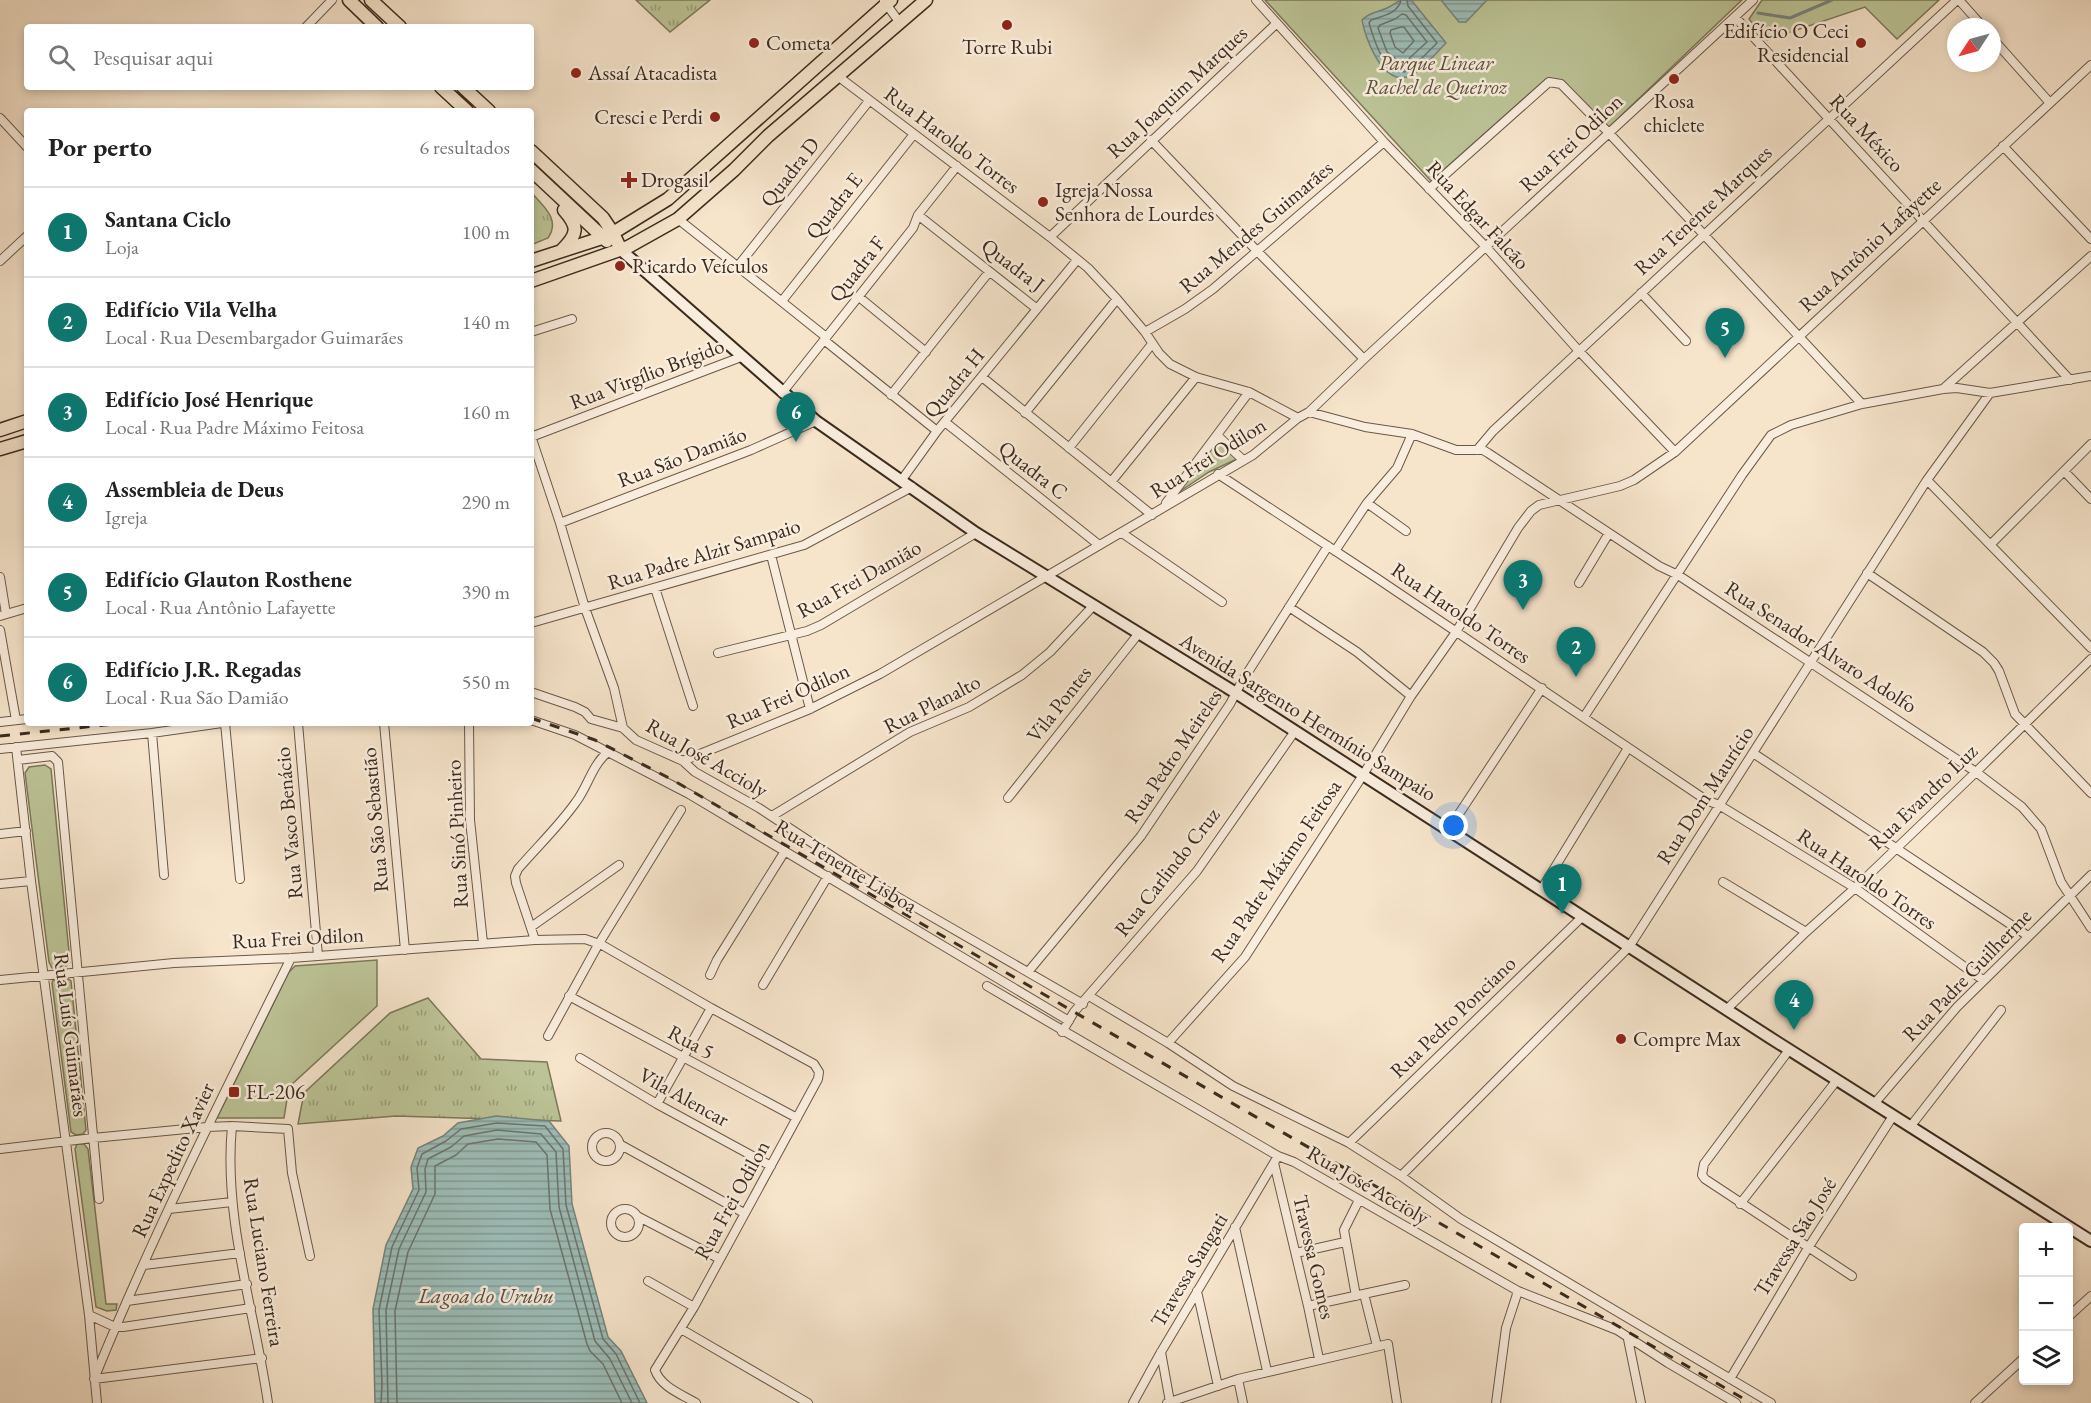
<!DOCTYPE html>
<html lang="pt">
<head>
<meta charset="utf-8">
<style>
  body { margin:0; font-family:"EB Garamond",serif; background:#f2f2f2; color:#222 }
  .controls { position:absolute; right:18px; bottom:18px; display:grid; overflow:hidden; border-radius:6px; box-shadow:0 3px 9px #0003 }
  .controls button { width:54px; height:54px; display:grid; place-items:center; padding:0; border:0; border-bottom:2px solid #e0e0e0; background:#fff; color:#222; font:30px sans-serif }
  .compass { position:absolute; left:1947px; top:18px; width:54px; height:54px; border-radius:50%; background:#fff; box-shadow:0 3px 9px #0003; rotate:234deg }
  .you { position:absolute; left:1454px; top:826px; width:21px; height:21px; margin:-15px; border:4px solid #fff; border-radius:50%; background:#1a73e8; box-shadow:0 0 0 9px #1a73e833 }
  .badge { display:grid; place-items:center; width:39px; height:39px; border-radius:50%; background:#0f766e; color:#fff; font-size:20px; font-weight:700 }
  .pin { position:absolute; translate:-50% -50px; filter:drop-shadow(0 2px 3px #0008) }
  .pin::after { content:''; position:absolute; top:32px; width:21px; height:18px; background:inherit; clip-path:polygon(0 0,100% 0,50% 100%) }
  .list { margin:0; padding:0; list-style:none }
  h2 { display:flex; justify-content:space-between; align-items:center; height:78px; margin:0; padding:0 24px; font-size:26px }
  h2 small { font-size:20px; font-weight:400; color:#767676 }
  .list li { display:grid; grid-template-columns:39px 1fr auto; gap:18px; align-items:center; box-sizing:border-box; height:90px; padding:0 24px; border-top:2px solid #e0e0e0 }
  .list b { display:block; font-size:22px; white-space:nowrap }
  .list p { margin:0; font-size:20px; white-space:nowrap; color:#767676 }
  .list em { font-size:20px; font-style:normal; color:#767676 }
  .icon { flex:none; width:33px; height:33px; fill:none; stroke:currentColor; stroke-width:2; stroke-linecap:round; stroke-linejoin:round }
  .map { position:relative; flex:none; width:2091px; height:1403px; overflow:hidden }
  .search { position:absolute; background:#fff; box-shadow:0 3px 9px #0003; left:24px; top:24px; width:510px; height:66px; display:flex; align-items:center; gap:15px; box-sizing:border-box; padding:0 21px; border-radius:6px; color:#767676; font-size:22px }
  .panel { position:absolute; background:#fff; box-shadow:0 3px 9px #0003; left:24px; top:108px; width:510px; height:618px; border-radius:6px }
  .map>svg:first-child { display:block }
  .grass { fill:url(#grass-tufts); stroke:#7c785a; stroke-width:1.5 }
  .park { fill:#bcc497; stroke:#7c785a; stroke-width:1.5 }
  .water { fill:url(#water-rules); stroke:#76837b; stroke-width:1.5 }
  .lines { fill:none; stroke-linecap:round; stroke-linejoin:round }
  .shore { stroke:#6c746c; stroke-width:1.5 }
  .stream { stroke:#76837b; stroke-width:3 }
  .street-casing { stroke:#6a5949; stroke-width:10 }
  .secondary-casing { stroke:#3b2b1e; stroke-width:14 }
  .primary-casing { stroke:#3b2b1e; stroke-width:15 }
  .street { stroke:#f9eddd; stroke-width:8 }
  .secondary { stroke:#f9eddd; stroke-width:10 }
  .primary { stroke:#f6e4cb; stroke-width:12 }
  .rail { stroke:#3b2b1e; stroke-width:3; stroke-dasharray:10 10; stroke-linecap:butt }
  .poi-dot { fill:#8f2418; stroke:#f9eddd; stroke-width:2 }
  .labels { text-anchor:middle; stroke-width:5; stroke-linejoin:round; paint-order:stroke }
  .poi-label { font-size:21px; fill:#3b2b1e; stroke:#f9eddd; text-anchor:start }
  .park-label { font-size:21px; font-style:italic; fill:#5b513c; stroke:#f9eddd }
  .street-label { font-size:21px; fill:#3b2b1e; stroke:#f9eddd }
  .water-label { font-size:22px; font-style:italic; fill:#545045; stroke:#f9eddd }
</style>
</head>
<body>
<div class="map">
<svg width="2091" height="1403" viewBox="0 0 2091 1403">
  <defs>
    <pattern id="grass-tufts" width="24" height="20" patternUnits="userSpaceOnUse" patternTransform="scale(1.5)"><rect width="24" height="20" fill="#bcc497"/><path d="M3 7l-1-3M5 7V3M7 7l1-3M15 17l-1-3M17 17v-4M19 17l1-3" fill="none" stroke="#9a9f7b"/></pattern>
    <pattern id="water-rules" width="6" height="5" patternUnits="userSpaceOnUse" patternTransform="scale(1.5)"><rect width="6" height="5" fill="#9dbeb9"/><path d="M0 2.5h6" fill="none" stroke="#819b96"/></pattern>
  </defs>
  <rect width="100%" height="100%" fill="#f6e4cb"/>
  <filter id="stains"><feTurbulence type="fractalNoise" baseFrequency=".00333" numOctaves="4"/><feColorMatrix values="0 0 0 0 .2 0 0 0 0 .09 0 0 0 0 .02 0 0 0 .5 -.17"/></filter>
  <radialGradient id="worn" r=".72"><stop offset=".6" stop-color="#630" stop-opacity="0"/><stop offset="1" stop-color="#630" stop-opacity=".3"/></radialGradient>
  <path class="grass" d="M636 0H710L670 32Z
    M531 192C543 206 561 219 548 238L531 245Z
    M428 998 481 1059 547 1062 561 1121 396 1116 298 1124 304 1093 390 1013Z"/>
  <path class="park" d="M1265 0H1742L1608 128 1564 82 1546 79 1431 181Z
    M1762 0H1939L1897 39 1865 7 1767 40 1749 19Z
    M1217 441 1237 459 1209 472 1176 494Z
    M45 765 51 769 70 962 66 966 52 968 49 962 25 773 29 767Z
    M377 960V1006L289 1087 284 1118H217L289 972 295 966Z
    M68 979 71 981 86 1130 83 1134 76 1135 71 1132 52 983 53 980Z
    M77 1144H84L88 1149 106 1304H117L116 1310 107 1311 96 1307 75 1149Z"/>
  <path class="water" d="M1402 0 1412 1 1446 43C1436 53 1419 74 1407 77 1382 84 1365 38 1362 20 1369 12 1380 12 1389 7 1393 5 1396 2 1402 0Z
    M1441 0H1487L1466 22H1459Z
    M496 1116 549 1121 569 1146 572 1204 608 1337 621 1351 647 1403H375L373 1309 386 1245 413 1189 411 1167 418 1148 443 1136 458 1123Z"/>
  <g class="lines">
    <path class="shore" d="M1401 0C1398 14 1382 16 1371 20L1369 23C1375 42 1381 68 1404 72L1411 69 1437 43 1408 6 1407 0
      M1402 14 1406 15 1427 42 1403 64 1387 52 1378 28 1380 25 1395 19Z
      M1401 27H1404L1414 41 1403 53 1395 47 1390 33 1391 30Z
      M381 1403 382 1384 379 1310 392 1247 419 1190 417 1168 422 1154 446 1141 461 1129 497 1123 545 1126 563 1149 566 1205 603 1339 616 1354 640 1403
      M388 1403 386 1310 399 1249 426 1192 425 1169 428 1159 451 1147 464 1136 497 1130 541 1134 556 1152 559 1207 595 1341 610 1359 632 1403
      M397 1403 395 1311 408 1252 435 1194V1166L456 1155 468 1144 498 1139 536 1142 547 1155 550 1209 587 1344 590 1351 603 1364 622 1403"/>
    <path class="stream" d="M1758 13 1790 18 1832 0"/>
    <g class="street-casing">
      <path id="street" d="M1256 0 1384 142 1486 247 1579 351 1675 452
        M1959 0 1983 27
        M884 1 900 23
        M1735 17 2070 380
        M306 27 332 0
        M1992 38 2050 103
        M839 77 1050 237 1088 268 1117 299 1145 332 1159 353 1170 364 1196 377 1249 392 1298 418
        M0 118 27 147
        M1151 140 1258 252 1364 359
        M2003 146 2091 239
        M1429 189 1549 82 1561 84 1608 132 1862 404
        M918 215 1037 309
        M678 219 826 337
        M1050 237 1277 23
        M0 261 27 236
        M738 266 869 101
        M1641 293 1686 341
        M859 297 926 352
        M782 301 914 134
        M531 332 572 319
        M1145 332 1185 309 1213 289 1384 142
        M824 340 937 431
        M982 377 1152 515
        M1943 389 2091 256
        M782 393 913 228 918 215 957 166
        M891 395 989 272
        M1309 412 1365 427 1412 434 1456 450H1483L1488 453 1659 566 1678 575 1976 772 2022 807 2041 829 2061 882 2091 928
        M1025 413 1117 299
        M945 422 1099 545
        M531 436 560 523 585 608 614 688 623 728
        M1218 436 1243 460
        M531 437 741 357
        M1069 448 1152 344
        M1477 450 1493 431 1957 0
        M2064 471 2091 499
        M1218 474 1375 577 1706 800 1719 805 1855 888 1983 980
        M1927 480 2091 648
        M901 481 937 431 1077 260
        M1111 482 1196 377
        M1166 503 1249 392
        M1367 503 1406 531
        M560 523 751 450 816 421
        M1122 533 1222 602
        M1991 544 2091 444
        M1335 551 1367 503 1397 468 1412 434
        M771 555 810 709
        M1867 573 1983 652 1994 663 1999 671 2015 714 2091 793
        M0 577 6 614
        M1579 583 1609 533
        M655 588 693 706
        M1289 607 1357 652 1411 696
        M0 616 27 608
        M531 623 804 545 912 487
        M0 630 16 720
        M718 653 807 631 821 625 976 533
        M531 692 575 707 585 712 591 719 623 728 636 740 683 761 695 772 759 808 870 881 1083 1004
        M1584 717 1742 475 1771 435 1791 425 1862 404 1943 389 1957 388 1990 393 2091 376
        M531 720 575 735 689 794 1069 1021
        M0 722 27 719
        M225 723 240 879
        M298 723 318 956
        M384 723 405 950
        M469 723 470 820 483 943
        M152 733 164 875
        M16 747 31 881 89 1315 97 1403
        M0 749 152 733 222 723
        M1753 753 2028 936
        M18 760 52 756 58 762 99 1199
        M683 761 810 709 880 674 1253 455 1298 418 1309 412 1364 359 1753 0
        M1008 798 1139 633
        M772 816 910 732 969 707 1022 675 1050 652 1094 605
        M1449 829 1542 688
        M0 834 26 831
        M1723 882 1806 932
        M0 884 31 881
        M1541 890 1628 748
        M531 927 619 865
        M535 940 516 883 515 876 518 869C537 847 559 826 576 802 588 786 592 765 608 752
        M1028 972 1141 836 1230 704 1241 683 1328 546
        M710 975 717 960 785 851
        M0 980 174 963 291 958 535 940 585 939 602 945 711 1008 814 1064 819 1072 818 1079 694 1307 655 1370C661 1387 681 1394 696 1403
        M763 985 828 876
        M987 986 1278 1156 1294 1162 1518 1291 1617 1330 1668 1363 1736 1403
        M569 996 797 1118
        M1089 996 1168 1043 1233 1086 1349 1143 1401 1176 1461 1219 1771 1403
        M1726 1010 1806 932 1855 888 1976 772 2091 659
        M1062 1032 1074 1012 1197 871 1295 731
        M548 1036 598 945 681 810
        M1168 1043 1245 957 1363 775 1411 696 1456 632 1518 528 1531 511 1539 505 1620 486 1634 480 1675 452 2091 65
        M1789 1050 1704 1164 1702 1175 1705 1179 1852 1276
        M580 1058 657 1104 771 1166
        M657 1104 711 1008
        M1874 1104 1957 1007 2091 875
        M232 1126C223 1219 255 1312 268 1403
        M1910 1127 2001 1010
        M592 1147a14 14 0 1 1 28 0a14 14 0 1 1-28 0Z
        M1349 1143 1582 917
        M621 1145 744 1213
        M0 1149 93 1138 207 1127 232 1126 288 1129 292 1173 310 1256
        M1274 1163 1308 1306 1319 1359
        M1401 1176 1629 947 1927 480 1990 393
        M1740 1204 1837 1080
        M611 1223a14 14 0 1 1 28 0a14 14 0 1 1-28 0Z
        M169 1209 232 1202
        M637 1216 720 1259
        M1235 1227 1267 1371
        M1296 1253 1345 1242
        M144 1265 240 1253
        M648 1281 694 1307
        M1197 1291 1218 1386
        M1364 1294 1377 1346
        M1356 1296 1344 1230 1359 1200
        M127 1301 247 1284
        M1308 1306 1405 1285
        M89 1315 115 1327H123L251 1308
        M2068 1317 2091 1296
        M681 1329 808 1403
        M1628 1339 1641 1403
        M1161 1352 1170 1402
        M262 1358 94 1379C152 1236 222 1097 291 958
        M1238 1379 1243 1403
        M1730 1379 1808 1248 1893 1116
        M1133 1403 1161 1352 1278 1156
        M1167 1403 1238 1379 1388 1344 1397 1403
        M1496 1403 1506 1328 1518 1291
        M1975 1403 2024 1358"/>
    </g>
    <g class="secondary-casing">
      <path id="secondary" d="M621 250 816 421 976 533 1236 693 1769 1037 2091 1241"/>
    </g>
    <g class="primary-casing">
      <path id="primary" d="M349 0 377 27
        M371 0 400 27
        M441 87 467 111
        M463 87 489 111
        M531 151 603 218 613 233 621 250
        M531 170 607 241
        M562 250C578 234 579 227 564 210
        M531 261 608 236 668 199 891 0
        M531 281 628 247 678 219 734 170 768 136 926 0
        M0 430 27 421
        M0 449 27 441"/>
    </g>
    <use href="#street" class="street"/>
    <use href="#secondary" class="secondary"/>
    <use href="#primary" class="primary"/>
    <path class="rail" d="M531 718 595 740 671 779 1751 1403
      M0 736 124 723"/>
  </g>
  <g class="poi-dot">
    <circle cx="1007" cy="25" r="6"/>
    <circle cx="754" cy="43" r="6"/>
    <circle cx="1861" cy="43" r="6"/>
    <circle cx="576" cy="73" r="6"/>
    <circle cx="1674" cy="79" r="6"/>
    <circle cx="715" cy="117" r="6"/>
    <path d="M626 171h6v6h6v6h-6v6h-6v-6h-6v-6h6z"/>
    <circle cx="1043" cy="202" r="6"/>
    <circle cx="620" cy="266" r="6"/>
    <circle cx="1621" cy="1039" r="6"/>
    <rect x="228" y="1086" width="12" height="12" rx="3"/>
  </g>
  <g class="labels">
    <g class="poi-label">
      <text x="1849" y="38" text-anchor="end">Edifício O Ceci<tspan x="1849" dy="24">Residencial</tspan></text>
      <text x="766" y="50">Cometa</text>
      <text x="1007" y="54" text-anchor="middle">Torre Rubi</text>
      <text x="588" y="80">Assaí Atacadista</text>
      <text x="1674" y="108" text-anchor="middle">Rosa<tspan x="1674" dy="24">chiclete</tspan></text>
      <text x="703" y="124" text-anchor="end">Cresci e Perdi</text>
      <text x="641" y="187">Drogasil</text>
      <text x="1055" y="197">Igreja Nossa<tspan x="1055" dy="24">Senhora de Lourdes</tspan></text>
      <text x="632" y="273">Ricardo Veículos</text>
      <text x="1633" y="1046">Compre Max</text>
      <text x="246" y="1099">FL-206</text>
    </g>
    <g class="park-label">
      <text x="1436" y="70">Parque Linear<tspan x="1436" dy="24">Rachel de Queiroz</tspan></text>
    </g>
    <g class="street-label">
      <text transform="translate(1177 92) rotate(-43)" y="7">Rua Joaquim Marques</text>
      <text transform="translate(1867 133) rotate(47)" y="7">Rua México</text>
      <text transform="translate(952 140) rotate(37)" y="7">Rua Haroldo Torres</text>
      <text transform="translate(1571 143) rotate(-43)" y="7">Rua Frei Odilon</text>
      <text transform="translate(790 172) rotate(-52)" y="7">Quadra D</text>
      <text transform="translate(834 206) rotate(-52)" y="7">Quadra E</text>
      <text transform="translate(1703 210) rotate(-43)" y="7">Rua Tenente Marques</text>
      <text transform="translate(1478 215) rotate(47)" y="7">Rua Edgar Falcão</text>
      <text transform="translate(1256 227) rotate(-40)" y="7">Rua Mendes Guimarães</text>
      <text transform="translate(1870 245) rotate(-43)" y="7">Rua Antônio Lafayette</text>
      <text transform="translate(1013 265) rotate(37)" y="7">Quadra J</text>
      <text transform="translate(857 269) rotate(-52)" y="7">Quadra F</text>
      <text transform="translate(647 374) rotate(-21)" y="7">Rua Virgílio Brígido</text>
      <text transform="translate(954 383) rotate(-51)" y="7">Quadra H</text>
      <text transform="translate(682 457) rotate(-21)" y="7">Rua São Damião</text>
      <text transform="translate(1208 458) rotate(-32)" y="7">Rua Frei Odilon</text>
      <text transform="translate(1033 470) rotate(38)" y="7">Quadra C</text>
      <text transform="translate(704 554) rotate(-17)" y="7">Rua Padre Alzir Sampaio</text>
      <text transform="translate(859 579) rotate(-29)" y="7">Rua Frei Damião</text>
      <text transform="translate(1461 613) rotate(34)" y="7">Rua Haroldo Torres</text>
      <text transform="translate(1821 647) rotate(33)" y="7">Rua Senador Álvaro Adolfo</text>
      <text transform="translate(788 696) rotate(-24)" y="7">Rua Frei Odilon</text>
      <text transform="translate(932 704) rotate(-27)" y="7">Rua Planalto</text>
      <text transform="translate(1059 704) rotate(-52)" y="7">Vila Pontes</text>
      <text transform="translate(1308 717) rotate(32)" y="7">Avenida Sargento Hermínio Sampaio</text>
      <text transform="translate(1173 756) rotate(-56)" y="7">Rua Pedro Meireles</text>
      <text transform="translate(707 758) rotate(30)" y="7">Rua José Accioly</text>
      <text transform="translate(1705 795) rotate(-57)" y="7">Rua Dom Maurício</text>
      <text transform="translate(1923 797) rotate(-44)" y="7">Rua Evandro Luz</text>
      <text transform="translate(375 820) rotate(-95)" y="7">Rua São Sebastião</text>
      <text transform="translate(289 823) rotate(-95)" y="7">Rua Vasco Benácio</text>
      <text transform="translate(457 834) rotate(-93)" y="7">Rua Sinó Pinheiro</text>
      <text transform="translate(846 866) rotate(31)" y="7">Rua Tenente Lisboa</text>
      <text transform="translate(1276 871) rotate(-56)" y="7">Rua Padre Máximo Feitosa</text>
      <text transform="translate(1167 872) rotate(-52)" y="7">Rua Carlindo Cruz</text>
      <text transform="translate(1867 879) rotate(34)" y="7">Rua Haroldo Torres</text>
      <text transform="translate(298 938) rotate(-3)" y="7">Rua Frei Odilon</text>
      <text transform="translate(1967 975) rotate(-46)" y="7">Rua Padre Guilherme</text>
      <text transform="translate(1453 1017) rotate(-44)" y="7">Rua Pedro Ponciano</text>
      <text transform="translate(71 1035) rotate(83)" y="7">Rua Luís Guimarães</text>
      <text transform="translate(691 1042) rotate(28)" y="7">Rua 5</text>
      <text transform="translate(684 1097) rotate(29)" y="7">Vila Alencar</text>
      <text transform="translate(173 1160) rotate(-65)" y="7">Rua Expedito Xavier</text>
      <text transform="translate(1368 1185) rotate(30)" y="7">Rua José Accioly</text>
      <text transform="translate(732 1200) rotate(-61)" y="7">Rua Frei Odilon</text>
      <text transform="translate(1795 1237) rotate(-58)" y="7">Travessa São José</text>
      <text transform="translate(1314 1257) rotate(77)" y="7">Travessa Gomes</text>
      <text transform="translate(264 1262) rotate(81)" y="7">Rua Luciano Ferreira</text>
      <text transform="translate(1189 1270) rotate(-59)" y="7">Travessa Sangati</text>
    </g>
    <g class="water-label">
      <text x="486" y="1303">Lagoa do Urubu</text>
    </g>
  </g>
  <rect width="100%" height="100%" filter="url(#stains)"/>
  <rect width="100%" height="100%" fill="url(#worn)"/>
</svg>
<div class="controls">
<button>+</button>
<button>−</button>
<button><svg class="icon" aria-label="layers" viewBox="0 0 24 24"><path d="M12 4l9 5-9 5-9-5zM3 14l9 5 9-5"/></svg></button>
</div>
<svg class="compass" viewBox="-18 -18 36 36"><path d="M0-13l5 13h-10z" fill="#e53935"/><path d="M0 13l5-13h-10z" fill="#767676"/></svg>
<div class="you"></div>
<div class="pin badge" style="left:1562px;top:914px">1</div>
<div class="pin badge" style="left:1576px;top:677px">2</div>
<div class="pin badge" style="left:1523px;top:610px">3</div>
<div class="pin badge" style="left:1794px;top:1030px">4</div>
<div class="pin badge" style="left:1725px;top:358px">5</div>
<div class="pin badge" style="left:796px;top:442px">6</div>
<div class="search"><svg class="icon" aria-label="search" viewBox="0 0 24 24"><circle cx="10" cy="10" r="6"/><path d="M15 15l6 6"/></svg>Pesquisar aqui</div>
<section class="panel">
<h2>Por perto<small>6 resultados</small></h2>
<ul class="list">
<li><span class="badge">1</span><div><b>Santana Ciclo</b><p>Loja</p></div><em>100 m</em></li>
<li><span class="badge">2</span><div><b>Edifício Vila Velha</b><p>Local · Rua Desembargador Guimarães</p></div><em>140 m</em></li>
<li><span class="badge">3</span><div><b>Edifício José Henrique</b><p>Local · Rua Padre Máximo Feitosa</p></div><em>160 m</em></li>
<li><span class="badge">4</span><div><b>Assembleia de Deus</b><p>Igreja</p></div><em>290 m</em></li>
<li><span class="badge">5</span><div><b>Edifício Glauton Rosthene</b><p>Local · Rua Antônio Lafayette</p></div><em>390 m</em></li>
<li><span class="badge">6</span><div><b>Edifício J.R. Regadas</b><p>Local · Rua São Damião</p></div><em>550 m</em></li>
</ul>
</section>
</div>
</body>
</html>
